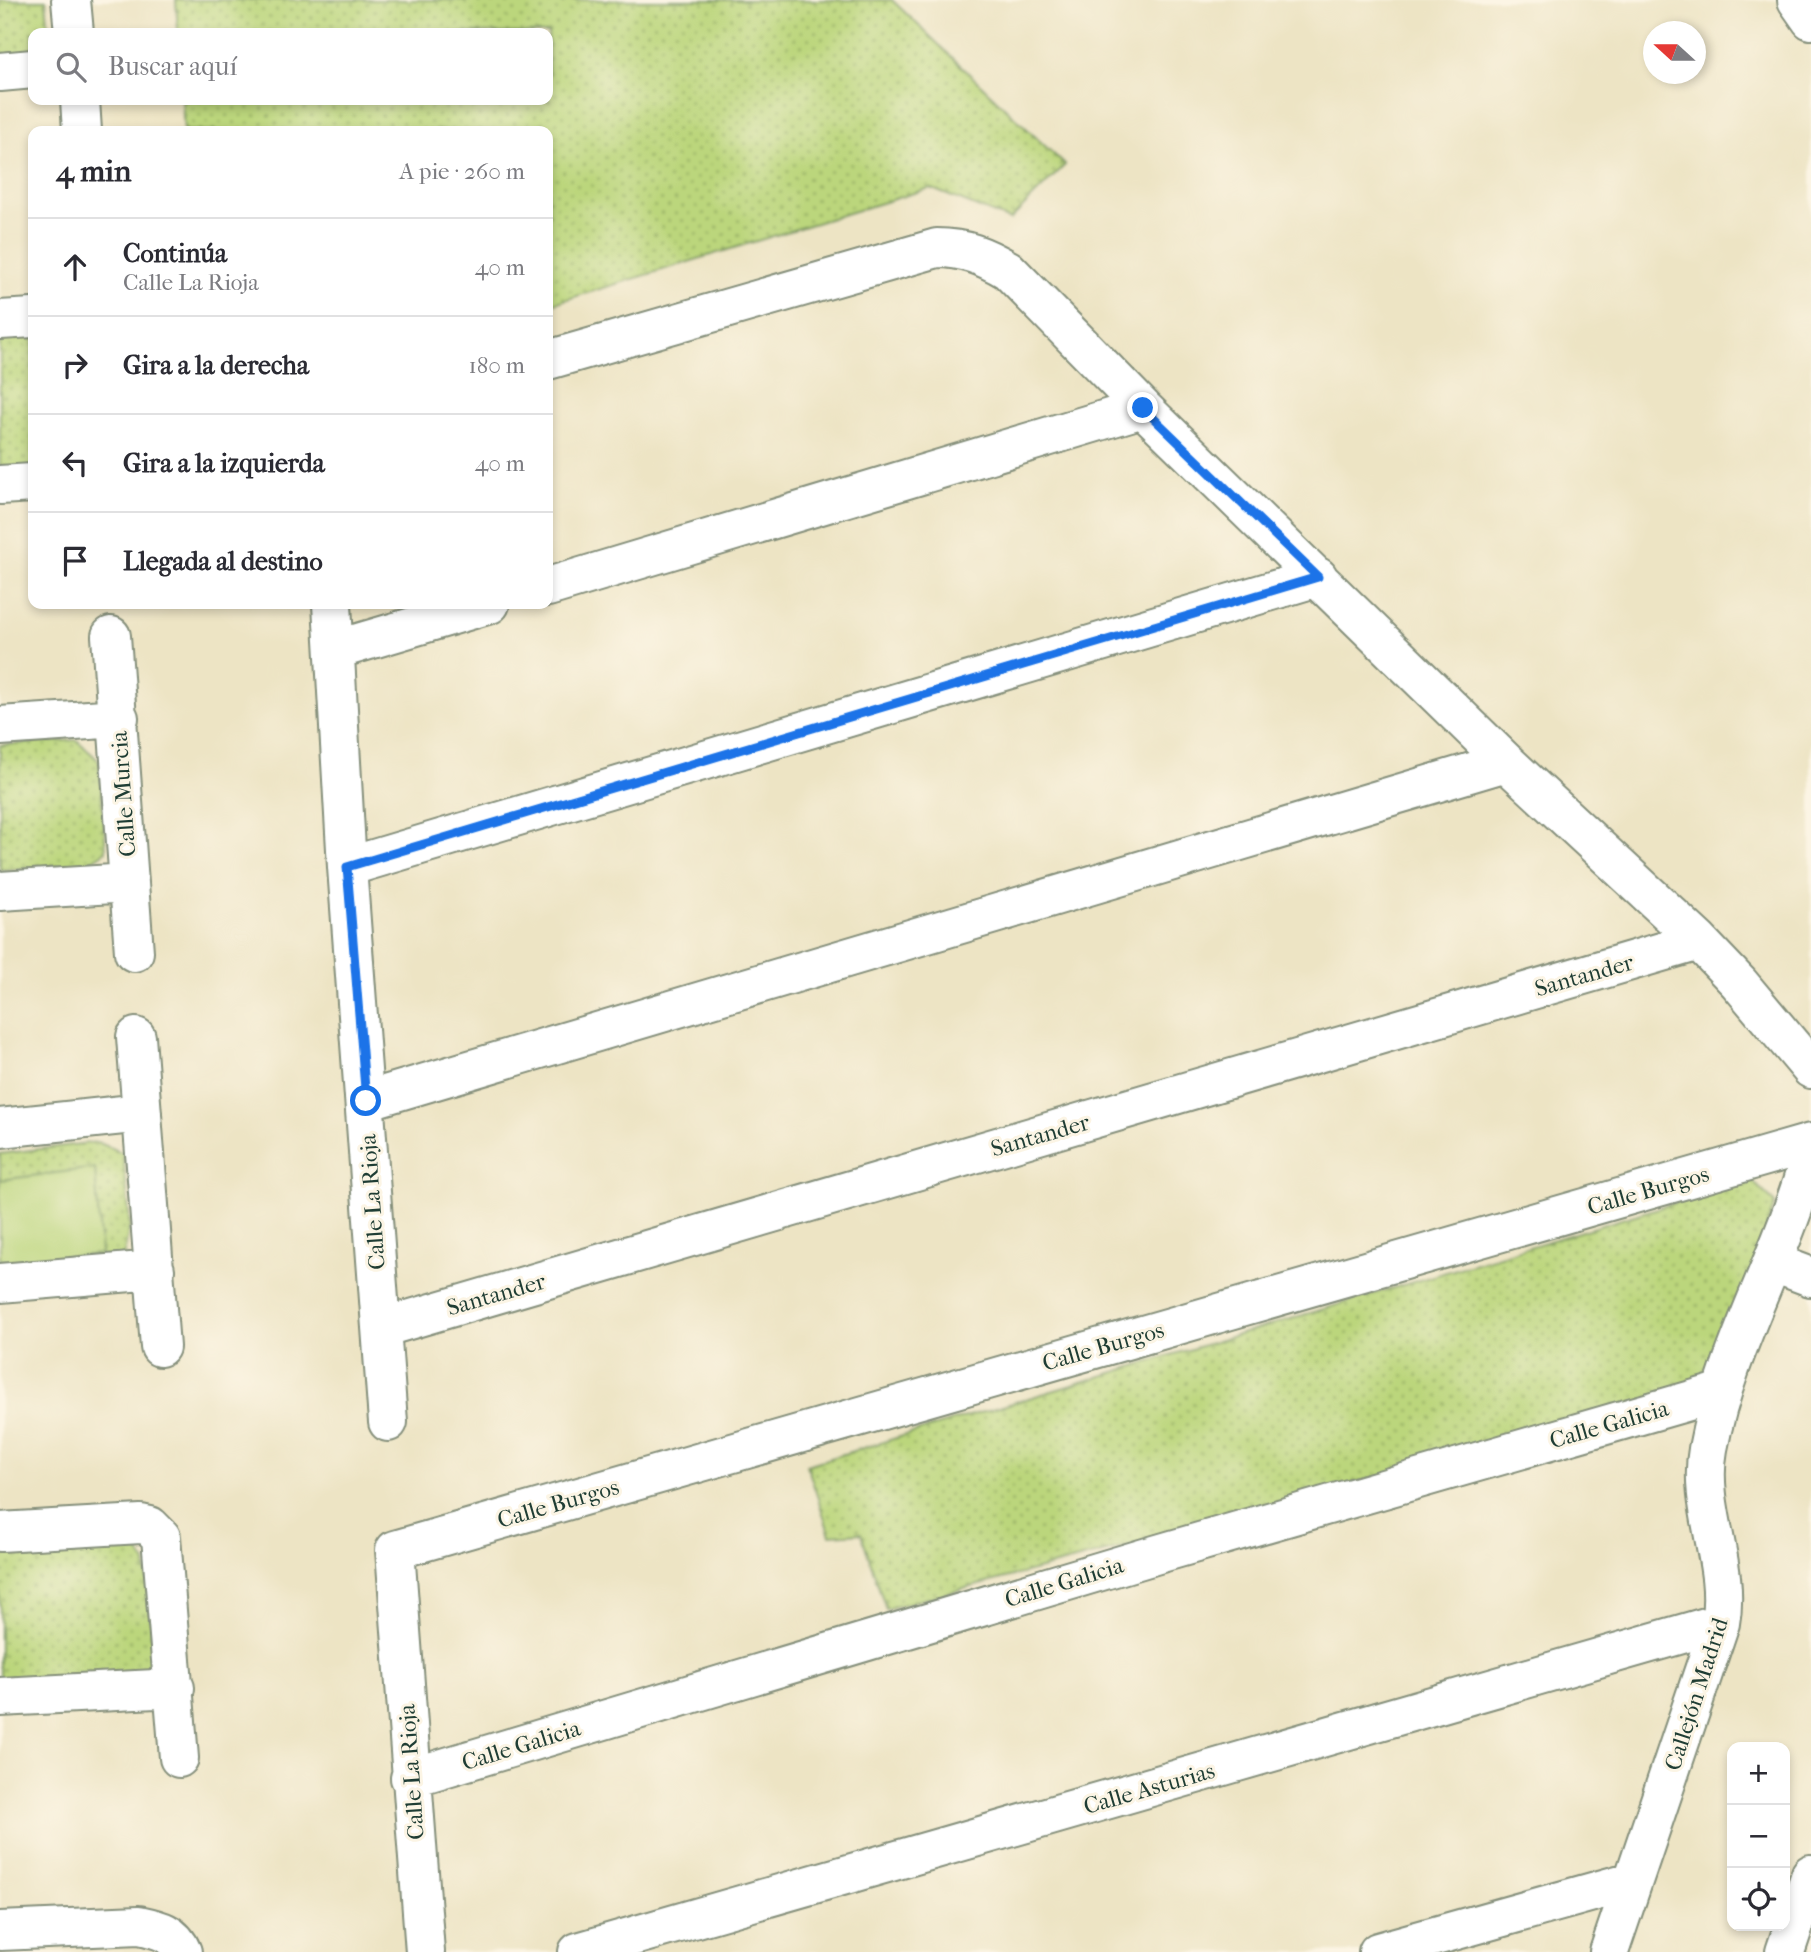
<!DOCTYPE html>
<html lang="es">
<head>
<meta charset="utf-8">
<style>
  body { margin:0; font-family:"IM FELL French Canon",serif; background:#f7f7f7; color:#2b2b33 }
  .controls { position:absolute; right:21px; bottom:21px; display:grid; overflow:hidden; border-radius:14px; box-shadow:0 4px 10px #0003 }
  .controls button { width:63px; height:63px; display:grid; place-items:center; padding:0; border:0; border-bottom:2px solid #e1e1e2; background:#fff; color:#2b2b33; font:35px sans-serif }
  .compass { position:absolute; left:1643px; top:21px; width:63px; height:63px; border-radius:50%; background:#fff; box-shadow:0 4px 10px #0003; rotate:291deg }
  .stop { position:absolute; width:21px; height:21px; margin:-16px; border:5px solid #1a73e8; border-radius:50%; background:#fff }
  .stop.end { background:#1a73e8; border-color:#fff; box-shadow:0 2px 7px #0008 }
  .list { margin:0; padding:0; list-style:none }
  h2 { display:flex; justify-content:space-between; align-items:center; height:91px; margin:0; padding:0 28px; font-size:30px }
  h2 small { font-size:23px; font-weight:400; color:#7c7c81 }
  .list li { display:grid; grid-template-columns:46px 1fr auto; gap:21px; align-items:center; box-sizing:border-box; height:98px; padding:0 28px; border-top:2px solid #e1e1e2 }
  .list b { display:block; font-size:26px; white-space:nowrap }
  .list p { margin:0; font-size:23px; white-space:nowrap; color:#7c7c81 }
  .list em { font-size:23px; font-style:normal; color:#7c7c81 }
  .icon { flex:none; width:38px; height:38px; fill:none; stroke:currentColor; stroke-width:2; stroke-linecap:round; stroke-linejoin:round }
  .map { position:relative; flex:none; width:1811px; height:1952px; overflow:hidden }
  .search { position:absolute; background:#fff; box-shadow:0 4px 10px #0003; left:28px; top:28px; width:525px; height:77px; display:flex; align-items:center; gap:18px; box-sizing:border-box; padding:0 24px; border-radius:14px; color:#7c7c81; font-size:26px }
  .panel { position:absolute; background:#fff; box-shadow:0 4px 10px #0003; left:28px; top:126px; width:525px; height:483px; border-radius:14px }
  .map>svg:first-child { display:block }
  .green { fill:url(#green-dots); stroke:#6d8a58; stroke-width:2 }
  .pitch { fill:#bbd67c; stroke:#6d8a58; stroke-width:2 }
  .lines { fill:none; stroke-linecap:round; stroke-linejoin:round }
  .minor-casing { stroke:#86907c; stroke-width:42 }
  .minor { stroke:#fff; stroke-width:38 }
  .route { stroke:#1a73e8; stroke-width:9 }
  .labels { text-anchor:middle; stroke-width:6; stroke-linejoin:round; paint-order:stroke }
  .street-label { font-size:23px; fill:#1f3d34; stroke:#fcf5e5 }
</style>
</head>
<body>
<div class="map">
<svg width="1811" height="1952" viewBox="0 0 1811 1952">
  <defs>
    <pattern id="green-dots" width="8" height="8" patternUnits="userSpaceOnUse" patternTransform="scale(1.75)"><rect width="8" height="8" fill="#bbd67c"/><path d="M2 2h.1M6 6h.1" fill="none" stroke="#97af66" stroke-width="1.8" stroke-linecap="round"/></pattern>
  </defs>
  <rect width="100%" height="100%" fill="#fcf5e5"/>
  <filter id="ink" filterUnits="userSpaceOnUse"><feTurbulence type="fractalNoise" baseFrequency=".0143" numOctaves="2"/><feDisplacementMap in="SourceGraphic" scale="14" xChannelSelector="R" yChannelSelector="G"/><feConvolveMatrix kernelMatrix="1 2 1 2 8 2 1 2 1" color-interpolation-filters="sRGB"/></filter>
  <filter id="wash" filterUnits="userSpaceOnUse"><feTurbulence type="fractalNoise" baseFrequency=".00686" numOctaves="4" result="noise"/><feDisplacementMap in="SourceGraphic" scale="28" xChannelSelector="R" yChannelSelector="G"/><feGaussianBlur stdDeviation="1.57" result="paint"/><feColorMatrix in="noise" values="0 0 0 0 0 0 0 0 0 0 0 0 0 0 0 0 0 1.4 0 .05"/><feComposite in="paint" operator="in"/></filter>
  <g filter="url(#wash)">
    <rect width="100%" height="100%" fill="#ede4c4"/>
    <path class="green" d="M0 0H46L49 33H33V51L0 61Z
      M176 0H892L1065 165 1010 220 930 188 548 305V131H184L182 100H548V33H178Z
      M33 335V470L0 472V338Z
      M77 740 99 761 106 851 86 864 0 870V745Z
      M97 1142 123 1153 130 1225 122 1263 0 1271V1154Z
      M1751 1180 1775 1203 1714 1383 1156 1539 886 1609 861 1533 830 1535 807 1465Z
      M133 1544 146 1563 154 1662 148 1674 0 1680V1554Z"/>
    <path class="pitch" d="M95 1168 101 1254 0 1262V1180Z"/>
  </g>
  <g filter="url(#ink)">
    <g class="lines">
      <g class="minor-casing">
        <path id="minor" d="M71 0 74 33
          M1797 0 1811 20
          M0 72 33 69
          M80 100 82 131
          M0 320 33 318
          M548 360 937 248C965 248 984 256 1008 270L1143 408 1506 762 1699 941 1739 983 1811 1069
          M0 485 33 483
          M548 587 1143 408
          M332 604 347 867 388 1422
          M111 636 134 952
          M335 650 490 604
          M0 726 119 718
          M347 867 1318 577
          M0 891 129 883
          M136 1037 160 1347
          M365 1101 1506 762
          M0 1128 142 1113
          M1774 1263 1811 1277
          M0 1283 155 1270
          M381 1328 1699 941
          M0 1532 141 1524 150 1526 161 1537 179 1758
          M0 1697 175 1688
          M410 1778 1158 1554 1720 1392
          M0 1931 139 1925C158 1929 174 1932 182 1952
          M425 1952 395 1550 1811 1143
          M578 1952 1720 1623
          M1378 1952 1632 1881
          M1609 1952 1720 1623C1731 1565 1697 1508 1708 1449 1727 1346 1784 1254 1811 1152
          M1785 1952 1811 1874"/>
      </g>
      <use href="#minor" class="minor"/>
    </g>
  </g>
  <g class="lines" filter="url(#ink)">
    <path class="route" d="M366 1101 347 867 1318 577 1143 408"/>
  </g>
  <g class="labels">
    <g class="street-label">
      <text transform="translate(123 794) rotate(-94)" y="8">Calle Murcia</text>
      <text transform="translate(1584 975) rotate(-16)" y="8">Santander</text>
      <text transform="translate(1040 1135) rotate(-16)" y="8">Santander</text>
      <text transform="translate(1648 1190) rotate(-16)" y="8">Calle Burgos</text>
      <text transform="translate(372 1202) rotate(-94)" y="8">Calle La Rioja</text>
      <text transform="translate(496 1294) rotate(-16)" y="8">Santander</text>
      <text transform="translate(1103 1346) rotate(-16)" y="8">Calle Burgos</text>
      <text transform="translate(1609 1424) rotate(-16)" y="8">Calle Galicia</text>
      <text transform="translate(558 1503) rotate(-16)" y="8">Calle Burgos</text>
      <text transform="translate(1064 1582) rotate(-17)" y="8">Calle Galicia</text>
      <text transform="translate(1696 1694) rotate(-72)" y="8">Callejón Madrid</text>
      <text transform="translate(521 1745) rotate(-17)" y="8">Calle Galicia</text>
      <text transform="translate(411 1772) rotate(-94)" y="8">Calle La Rioja</text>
      <text transform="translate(1149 1788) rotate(-16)" y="8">Calle Asturias</text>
    </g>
  </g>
</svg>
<div class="controls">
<button>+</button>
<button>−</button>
<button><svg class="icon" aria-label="locate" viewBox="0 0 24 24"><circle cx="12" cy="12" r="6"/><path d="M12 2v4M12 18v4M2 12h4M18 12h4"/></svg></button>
</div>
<svg class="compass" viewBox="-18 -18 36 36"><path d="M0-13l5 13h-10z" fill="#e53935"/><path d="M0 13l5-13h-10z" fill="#7c7c81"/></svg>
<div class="stop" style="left:366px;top:1101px"></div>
<div class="stop end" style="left:1143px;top:408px"></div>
<div class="search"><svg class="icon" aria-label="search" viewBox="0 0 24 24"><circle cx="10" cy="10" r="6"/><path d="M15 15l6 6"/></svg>Buscar aquí</div>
<section class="panel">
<h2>4 min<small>A pie · 260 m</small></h2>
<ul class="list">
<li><svg class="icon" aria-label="ahead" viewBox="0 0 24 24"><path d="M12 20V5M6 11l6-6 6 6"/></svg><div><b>Continúa</b><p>Calle La Rioja</p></div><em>40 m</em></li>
<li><svg class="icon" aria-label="right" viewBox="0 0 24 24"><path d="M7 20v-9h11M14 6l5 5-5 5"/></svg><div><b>Gira a la derecha</b></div><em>180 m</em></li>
<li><svg class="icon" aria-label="left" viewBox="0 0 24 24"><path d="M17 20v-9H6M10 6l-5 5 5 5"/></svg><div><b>Gira a la izquierda</b></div><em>40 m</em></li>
<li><svg class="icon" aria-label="arrive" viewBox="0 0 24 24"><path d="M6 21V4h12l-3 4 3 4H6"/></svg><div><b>Llegada al destino</b></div></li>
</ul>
</section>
</div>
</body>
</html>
